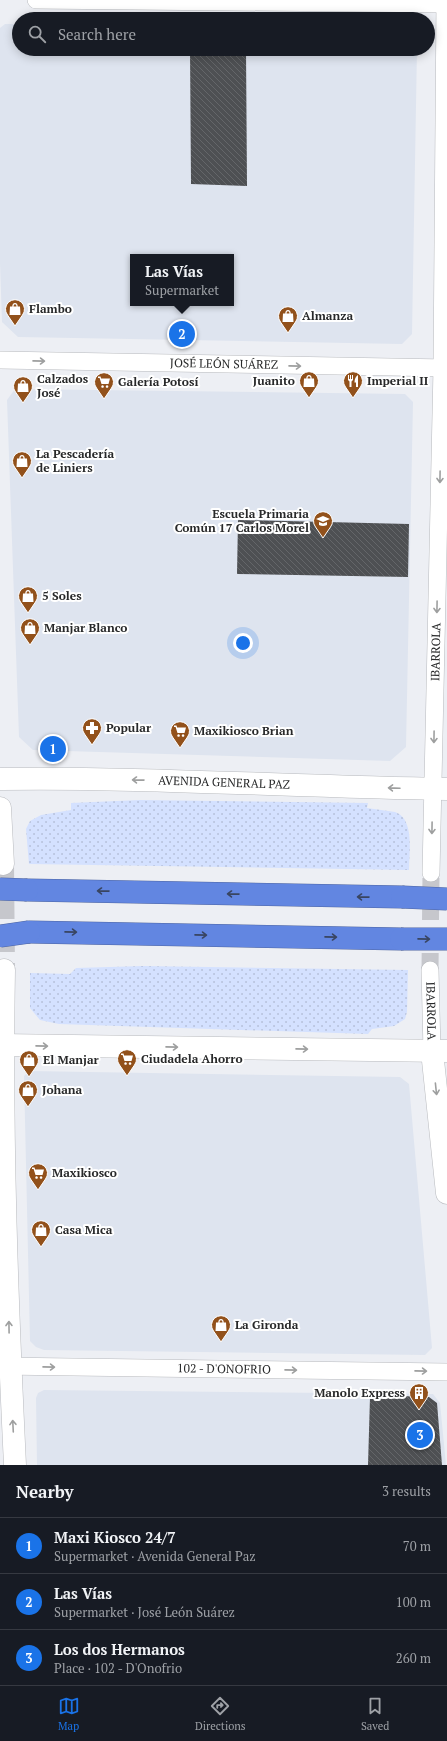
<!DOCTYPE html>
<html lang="en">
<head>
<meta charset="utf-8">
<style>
  body { margin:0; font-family:"PT Serif",serif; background:#20242c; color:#f1f3f6 }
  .you { position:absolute; left:243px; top:643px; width:14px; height:14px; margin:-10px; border:3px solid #fff; border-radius:50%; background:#1a73e8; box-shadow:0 0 0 6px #1a73e833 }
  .badge { display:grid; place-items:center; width:26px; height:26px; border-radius:50%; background:#1a73e8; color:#fff; font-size:13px; font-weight:700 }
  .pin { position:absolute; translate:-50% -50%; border:2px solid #fff; box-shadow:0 1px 4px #0006 }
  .popup { position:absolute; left:130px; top:254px; width:104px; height:52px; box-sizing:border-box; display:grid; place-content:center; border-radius:0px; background:#171b24; filter:drop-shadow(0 1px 3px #0005); font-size:13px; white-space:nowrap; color:#9ea1a6 }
  .popup b { font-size:15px; color:#f1f3f6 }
  .popup::after { content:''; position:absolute; left:50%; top:100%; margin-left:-8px; border:8px solid transparent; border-top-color:#171b24 }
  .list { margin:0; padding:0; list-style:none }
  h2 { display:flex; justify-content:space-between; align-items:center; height:52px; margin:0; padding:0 16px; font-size:17px }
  h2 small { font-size:13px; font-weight:400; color:#9ea1a6 }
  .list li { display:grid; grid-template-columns:26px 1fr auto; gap:12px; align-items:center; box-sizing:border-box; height:56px; padding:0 16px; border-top:1px solid #363941 }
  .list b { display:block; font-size:15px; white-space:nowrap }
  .list p { margin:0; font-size:13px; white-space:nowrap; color:#9ea1a6 }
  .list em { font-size:13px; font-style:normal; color:#9ea1a6 }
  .icon { flex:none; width:22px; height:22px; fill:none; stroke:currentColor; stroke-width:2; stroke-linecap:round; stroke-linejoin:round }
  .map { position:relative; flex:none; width:447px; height:1465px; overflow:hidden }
  .search { position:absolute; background:#171b24; box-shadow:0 2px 10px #0003; left:12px; right:12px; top:12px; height:44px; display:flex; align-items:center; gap:10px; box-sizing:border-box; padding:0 14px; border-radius:22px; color:#9ea1a6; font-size:15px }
  .sheet { height:220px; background:#171b24 }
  nav { display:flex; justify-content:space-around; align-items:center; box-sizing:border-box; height:56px; border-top:1px solid #363941; background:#171b24; font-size:11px; color:#9ea1a6 }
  nav a { display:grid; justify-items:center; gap:2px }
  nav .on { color:#1a73e8 }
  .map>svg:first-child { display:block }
  .built { fill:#dee4ef; fill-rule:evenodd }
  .grass { fill:url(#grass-dots) }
  .building { fill:url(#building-back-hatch) }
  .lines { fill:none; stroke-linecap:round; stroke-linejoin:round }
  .minor-tunnel { stroke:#c6c7cc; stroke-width:17; stroke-dasharray:17 8; stroke-linecap:butt }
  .tertiary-tunnel { stroke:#c6c7cc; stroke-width:22; stroke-dasharray:22 11; stroke-linecap:butt }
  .minor-casing { stroke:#b8babe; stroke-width:18 }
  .tertiary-casing { stroke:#b8babe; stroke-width:23 }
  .motorway-casing { stroke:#4e65a1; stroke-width:23 }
  .minor { stroke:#fff; stroke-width:17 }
  .tertiary { stroke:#fff; stroke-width:22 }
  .motorway { stroke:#6286e1; stroke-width:22 }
  .motorway-bridge-casing { stroke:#4e65a1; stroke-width:23; stroke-linecap:butt }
  .motorway-bridge { stroke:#6286e1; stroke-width:22 }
  .oneway { stroke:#9e9f9f }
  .oneway2 { stroke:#394561 }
  .labels { text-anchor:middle; stroke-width:4; stroke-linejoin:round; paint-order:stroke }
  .poi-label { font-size:12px; font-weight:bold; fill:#28292a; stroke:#fff; text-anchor:start }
  .street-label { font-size:12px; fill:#28292a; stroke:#fff }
</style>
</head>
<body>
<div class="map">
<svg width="447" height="1465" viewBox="0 0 447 1465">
  <defs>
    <pattern id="grass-dots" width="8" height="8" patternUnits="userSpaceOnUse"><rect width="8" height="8" fill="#d4e1ff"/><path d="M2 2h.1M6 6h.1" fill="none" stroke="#b6c1db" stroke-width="1.8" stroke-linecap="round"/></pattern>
    <pattern id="building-back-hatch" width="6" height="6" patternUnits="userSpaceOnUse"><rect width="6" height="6" fill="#4e5053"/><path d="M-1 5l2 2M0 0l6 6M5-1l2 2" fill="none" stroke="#646669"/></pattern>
  </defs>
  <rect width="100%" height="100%" fill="#edeff4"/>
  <path class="built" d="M5 24H19V49H417L412 334 402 344 18 337 2 322 0 263V28ZM133 257H231V303H133Z
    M15 389 405 394 413 402 406 747 390 761 33 750 19 737 7 400Z
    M29 1071 400 1077 409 1084 432 1348 425 1355 44 1350 36 1347 30 1341 24 1076Z
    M44 1390 433 1394 440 1403 446 1465H37L36 1398 38 1393Z"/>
  <path class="grass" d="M140 800 368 803 367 808 395 812C415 819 409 853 409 870L29 864 26 829 30 821 41 815 71 810V803Z
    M143 966 408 970 407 1012 405 1019 394 1026 372 1029 368 1034 59 1024 40 1020 30 1008V973L70 974 76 968Z"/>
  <path class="building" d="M190 49H246L247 186 191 184Z
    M238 520 409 524 408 577 237 574Z
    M401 1396 429 1397 437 1403 442 1465H368L370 1397Z"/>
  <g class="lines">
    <path class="minor-tunnel" d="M430 970 431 873"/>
    <path class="tertiary-tunnel" d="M3 864 4 970"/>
    <g class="minor-casing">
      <g id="minor">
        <path d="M36 0 447 4"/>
        <path id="s1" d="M0 360 447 368"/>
        <path id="s2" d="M431 873 442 368 445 0"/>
        <path id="s3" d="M430 970 432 1051"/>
        <path id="s4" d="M0 1366 447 1372"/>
      </g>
    </g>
    <g class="tertiary-casing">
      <g id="tertiary">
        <path id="s5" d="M0 779C149 777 298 787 447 789"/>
        <path d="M0 808 3 864"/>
        <path d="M4 970C1 1135 7 1300 15 1465"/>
        <path d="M0 1045 447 1051"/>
        <path d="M432 1051 447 1193"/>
      </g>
    </g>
    <g class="motorway-casing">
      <path id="motorway" d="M27 890 402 897
        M29 932 401 939"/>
    </g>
    <use href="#minor" class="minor"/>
    <use href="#tertiary" class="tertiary"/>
    <use href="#motorway" class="motorway"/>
    <g class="motorway-bridge-casing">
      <path id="motorway-bridge" d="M0 889 27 890
        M402 897 447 899
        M0 936 29 932
        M401 939H447"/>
    </g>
    <use href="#motorway-bridge" class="motorway-bridge"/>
  </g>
  <defs><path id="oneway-shaft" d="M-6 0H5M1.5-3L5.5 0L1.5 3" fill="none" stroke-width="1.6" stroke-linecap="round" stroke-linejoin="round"/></defs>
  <g class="oneway">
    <use href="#oneway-shaft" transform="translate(39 361) rotate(1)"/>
    <use href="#oneway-shaft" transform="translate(295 366) rotate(1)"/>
    <use href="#oneway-shaft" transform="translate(440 477) rotate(91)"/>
    <use href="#oneway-shaft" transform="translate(437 607) rotate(91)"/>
    <use href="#oneway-shaft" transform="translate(434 737) rotate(91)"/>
    <use href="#oneway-shaft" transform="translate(138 780) rotate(-179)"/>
    <use href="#oneway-shaft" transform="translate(394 788) rotate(-178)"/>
    <use href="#oneway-shaft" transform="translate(432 828) rotate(91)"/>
    <use href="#oneway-shaft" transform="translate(42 1046) rotate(1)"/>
    <use href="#oneway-shaft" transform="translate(172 1047) rotate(1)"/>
    <use href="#oneway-shaft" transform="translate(302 1049) rotate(1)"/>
    <use href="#oneway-shaft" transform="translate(436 1089) rotate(84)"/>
    <use href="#oneway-shaft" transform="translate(9 1327) rotate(-91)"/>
    <use href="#oneway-shaft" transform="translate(49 1367) rotate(1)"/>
    <use href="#oneway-shaft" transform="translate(291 1370) rotate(1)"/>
    <use href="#oneway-shaft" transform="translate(421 1371) rotate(1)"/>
    <use href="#oneway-shaft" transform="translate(13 1426) rotate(-93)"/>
  </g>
  <g class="oneway2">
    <use href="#oneway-shaft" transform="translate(103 891) rotate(-179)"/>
    <use href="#oneway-shaft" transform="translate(233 894) rotate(-179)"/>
    <use href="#oneway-shaft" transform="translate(363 897) rotate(-179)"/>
    <use href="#oneway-shaft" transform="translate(71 932) rotate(1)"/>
    <use href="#oneway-shaft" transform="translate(201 935) rotate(1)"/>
    <use href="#oneway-shaft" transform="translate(331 937) rotate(1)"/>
    <use href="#oneway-shaft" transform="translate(424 939) rotate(1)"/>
  </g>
  <defs>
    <g id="shop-pin" transform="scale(1)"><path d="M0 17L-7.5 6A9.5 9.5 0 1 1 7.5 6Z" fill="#92511b" stroke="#fff"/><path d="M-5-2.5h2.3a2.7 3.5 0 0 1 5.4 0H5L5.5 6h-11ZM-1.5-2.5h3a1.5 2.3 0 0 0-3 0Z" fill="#fff"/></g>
    <g id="restaurant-pin" transform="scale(1)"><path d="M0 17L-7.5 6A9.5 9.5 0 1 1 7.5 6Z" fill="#92511b" stroke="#fff"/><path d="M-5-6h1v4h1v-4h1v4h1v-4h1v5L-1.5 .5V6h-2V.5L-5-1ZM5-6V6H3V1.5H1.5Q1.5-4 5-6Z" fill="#fff"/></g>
    <g id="supermarket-pin" transform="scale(1)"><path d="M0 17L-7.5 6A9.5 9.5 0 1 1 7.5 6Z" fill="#92511b" stroke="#fff"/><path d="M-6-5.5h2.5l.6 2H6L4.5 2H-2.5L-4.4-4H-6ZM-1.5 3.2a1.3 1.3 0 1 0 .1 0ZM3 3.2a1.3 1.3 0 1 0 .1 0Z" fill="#fff"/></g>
    <g id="school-pin" transform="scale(1)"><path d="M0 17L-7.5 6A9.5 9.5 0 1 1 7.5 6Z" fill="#92511b" stroke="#fff"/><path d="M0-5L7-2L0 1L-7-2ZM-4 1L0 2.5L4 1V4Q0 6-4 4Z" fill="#fff"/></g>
    <g id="pharmacy-pin" transform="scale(1)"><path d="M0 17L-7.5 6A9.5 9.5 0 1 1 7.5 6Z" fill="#92511b" stroke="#fff"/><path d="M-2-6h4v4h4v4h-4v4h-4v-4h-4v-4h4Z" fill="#fff"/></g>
    <g id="building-pin" transform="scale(1)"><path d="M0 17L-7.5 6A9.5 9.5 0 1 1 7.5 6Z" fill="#92511b" stroke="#fff"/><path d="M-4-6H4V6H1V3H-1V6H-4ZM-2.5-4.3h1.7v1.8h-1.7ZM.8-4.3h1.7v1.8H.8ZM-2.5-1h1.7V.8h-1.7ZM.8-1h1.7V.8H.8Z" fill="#fff"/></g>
  </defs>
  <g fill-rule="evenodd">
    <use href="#shop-pin" x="15" y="309"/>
    <use href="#shop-pin" x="288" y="316"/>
    <use href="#shop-pin" x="309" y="381"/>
    <use href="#restaurant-pin" x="353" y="381"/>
    <use href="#supermarket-pin" x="104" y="382"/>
    <use href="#shop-pin" x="23" y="386"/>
    <use href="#shop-pin" x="22" y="461"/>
    <use href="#school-pin" x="323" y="521"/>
    <use href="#shop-pin" x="28" y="596"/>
    <use href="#shop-pin" x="30" y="628"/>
    <use href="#pharmacy-pin" x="92" y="728"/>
    <use href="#supermarket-pin" x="180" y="731"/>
    <use href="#supermarket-pin" x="127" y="1059"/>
    <use href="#shop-pin" x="29" y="1060"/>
    <use href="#shop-pin" x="28" y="1090"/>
    <use href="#supermarket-pin" x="38" y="1173"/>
    <use href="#shop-pin" x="41" y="1230"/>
    <use href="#shop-pin" x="221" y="1325"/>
    <use href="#building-pin" x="419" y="1393"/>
  </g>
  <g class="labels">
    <g class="poi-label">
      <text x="29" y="313">Flambo</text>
      <text x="302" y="320">Almanza</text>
      <text x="37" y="383">Calzados<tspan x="37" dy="14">José</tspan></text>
      <text x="295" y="385" text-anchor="end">Juanito</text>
      <text x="367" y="385">Imperial II</text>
      <text x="118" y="386">Galería Potosí</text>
      <text x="36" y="458">La Pescadería<tspan x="36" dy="14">de Liniers</tspan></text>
      <text x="309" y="518" text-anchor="end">Escuela Primaria<tspan x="309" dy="14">Común 17 Carlos Morel</tspan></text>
      <text x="42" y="600">5 Soles</text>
      <text x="44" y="632">Manjar Blanco</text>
      <text x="106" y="732">Popular</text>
      <text x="194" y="735">Maxikiosco Brian</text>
      <text x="141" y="1063">Ciudadela Ahorro</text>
      <text x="43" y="1064">El Manjar</text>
      <text x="42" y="1094">Johana</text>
      <text x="52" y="1177">Maxikiosco</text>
      <text x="55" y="1234">Casa Mica</text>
      <text x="235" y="1329">La Gironda</text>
      <text x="405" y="1397" text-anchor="end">Manolo Express</text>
    </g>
    <g class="street-label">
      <text dy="4" stroke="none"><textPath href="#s1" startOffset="224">JOSÉ LEÓN SUÁREZ</textPath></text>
      <text dy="4" stroke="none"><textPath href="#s2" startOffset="221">IBARROLA</textPath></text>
      <text dy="4" stroke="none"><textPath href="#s5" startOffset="224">AVENIDA GENERAL PAZ</textPath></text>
      <text dy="4" stroke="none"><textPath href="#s3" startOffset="41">IBARROLA</textPath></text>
      <text dy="4" stroke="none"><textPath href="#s4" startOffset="224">102 - D'ONOFRIO</textPath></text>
    </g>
  </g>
</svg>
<div class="you"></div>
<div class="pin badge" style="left:53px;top:749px">1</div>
<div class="pin badge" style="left:182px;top:334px">2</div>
<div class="popup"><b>Las Vías</b>Supermarket</div>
<div class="pin badge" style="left:420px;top:1435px">3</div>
<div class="search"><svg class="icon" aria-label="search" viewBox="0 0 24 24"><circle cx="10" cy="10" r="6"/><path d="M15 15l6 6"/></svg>Search here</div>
</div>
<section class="sheet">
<h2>Nearby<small>3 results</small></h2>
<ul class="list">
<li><span class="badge">1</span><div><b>Maxi Kiosco 24/7</b><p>Supermarket · Avenida General Paz</p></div><em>70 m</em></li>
<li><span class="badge">2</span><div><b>Las Vías</b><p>Supermarket · José León Suárez</p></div><em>100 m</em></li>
<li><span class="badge">3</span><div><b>Los dos Hermanos</b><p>Place · 102 - D'Onofrio</p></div><em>260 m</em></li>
</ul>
</section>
<nav>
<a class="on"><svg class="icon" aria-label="map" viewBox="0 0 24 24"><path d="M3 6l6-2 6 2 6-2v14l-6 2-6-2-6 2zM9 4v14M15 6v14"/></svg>Map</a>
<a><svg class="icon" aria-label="directions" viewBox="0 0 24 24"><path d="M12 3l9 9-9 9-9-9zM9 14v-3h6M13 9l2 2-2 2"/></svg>Directions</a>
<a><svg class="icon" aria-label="saved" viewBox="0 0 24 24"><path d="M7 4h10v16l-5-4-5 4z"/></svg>Saved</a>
</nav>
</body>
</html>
